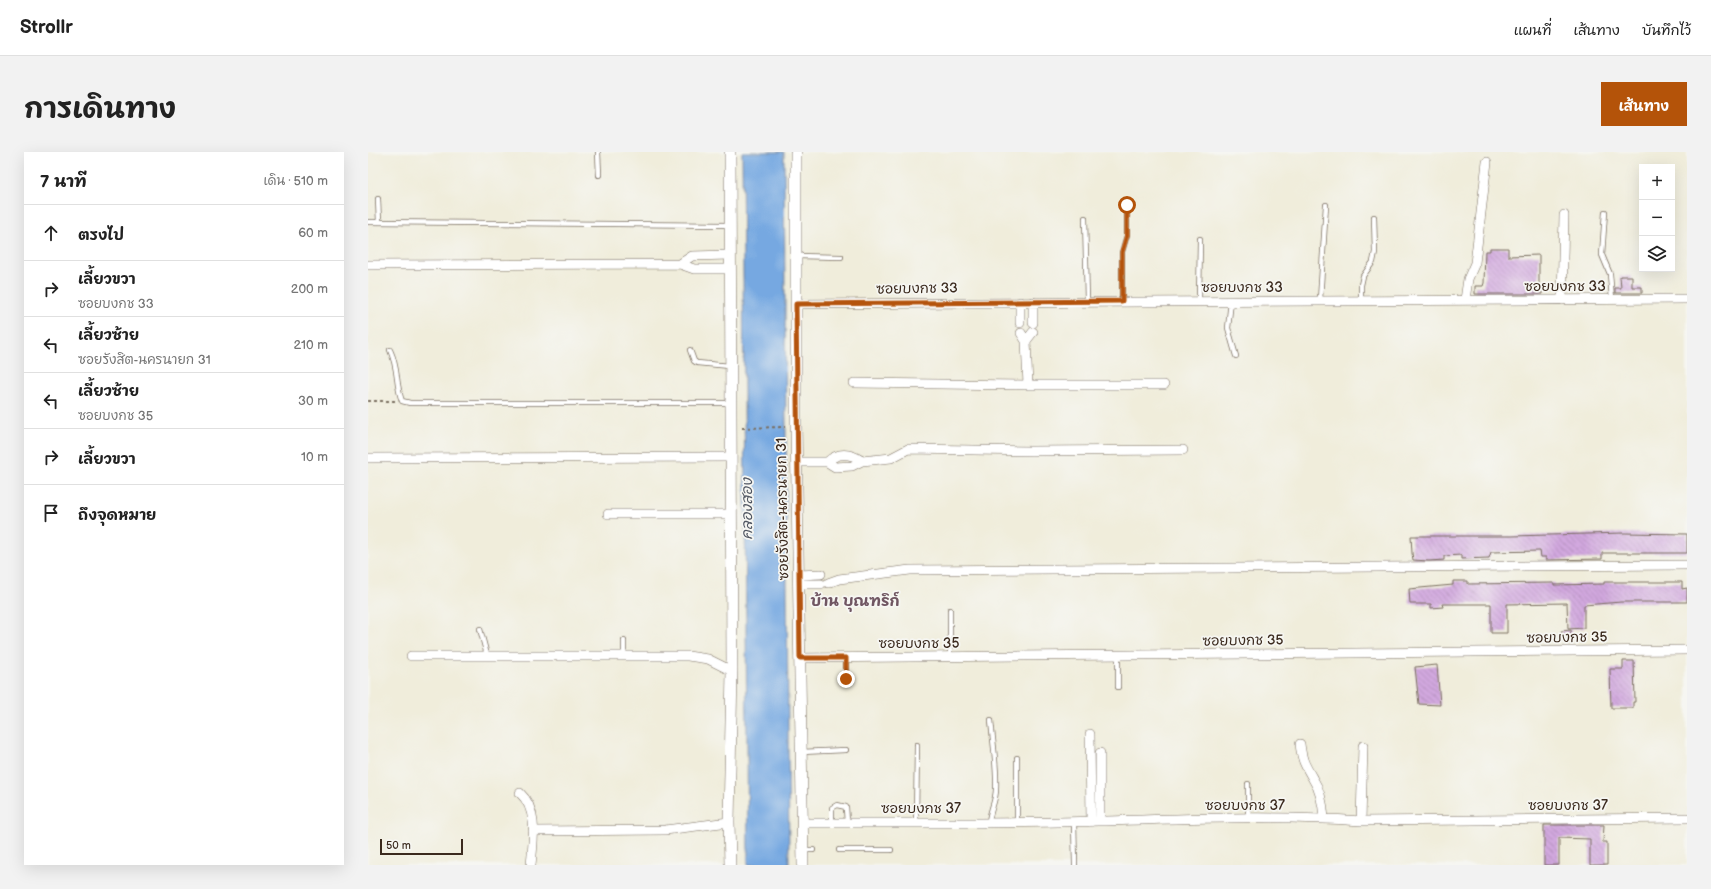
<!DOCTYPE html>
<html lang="th">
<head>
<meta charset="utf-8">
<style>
  body { margin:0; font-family:"Balsamiq Sans","Playpen Sans Thai",sans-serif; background:#f2f2f2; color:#222 }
  .controls { position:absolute; right:12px; top:12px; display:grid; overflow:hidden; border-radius:0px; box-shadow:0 4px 16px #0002 }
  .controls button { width:36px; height:36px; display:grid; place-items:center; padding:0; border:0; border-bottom:1px solid #e0e0e0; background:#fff; color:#222; font:20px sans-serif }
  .scale { position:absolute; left:12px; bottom:10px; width:83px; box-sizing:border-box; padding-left:4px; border:2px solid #3b2a1e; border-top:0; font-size:11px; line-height:14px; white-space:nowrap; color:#3b2a1e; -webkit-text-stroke:3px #f6f6f2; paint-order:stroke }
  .stop { position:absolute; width:12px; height:12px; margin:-9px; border:3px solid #b45309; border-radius:50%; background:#fff }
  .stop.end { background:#b45309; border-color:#fff; box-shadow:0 1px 4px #0008 }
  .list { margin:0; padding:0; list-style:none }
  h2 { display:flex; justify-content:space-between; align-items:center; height:52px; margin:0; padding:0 16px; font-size:17px }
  h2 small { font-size:13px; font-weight:400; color:#767676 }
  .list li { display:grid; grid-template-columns:26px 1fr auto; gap:12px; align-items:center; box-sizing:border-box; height:56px; padding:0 16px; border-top:1px solid #e0e0e0 }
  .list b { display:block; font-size:15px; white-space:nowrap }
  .list p { margin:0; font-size:13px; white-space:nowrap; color:#767676 }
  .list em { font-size:13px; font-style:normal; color:#767676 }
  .icon { flex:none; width:22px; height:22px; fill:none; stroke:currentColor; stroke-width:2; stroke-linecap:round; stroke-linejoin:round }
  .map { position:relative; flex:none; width:1319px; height:713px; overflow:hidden; border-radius:0px }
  header { display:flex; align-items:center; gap:24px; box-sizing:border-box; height:56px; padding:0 20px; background:#fff; border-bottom:1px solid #e0e0e0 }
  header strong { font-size:19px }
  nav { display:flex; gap:22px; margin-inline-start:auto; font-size:14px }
  .intro { display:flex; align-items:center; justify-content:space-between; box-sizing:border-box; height:96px; padding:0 24px }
  h1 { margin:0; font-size:28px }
  .button { padding:10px 18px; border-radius:0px; background:#b45309; color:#fff; font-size:14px; font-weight:700 }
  main { display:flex; gap:24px; padding:0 24px }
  aside { flex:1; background:#fff; border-radius:0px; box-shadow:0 4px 16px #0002 }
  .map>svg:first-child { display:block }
  .water { fill:#76a8e1; stroke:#586980 }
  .building { fill:url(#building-back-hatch) }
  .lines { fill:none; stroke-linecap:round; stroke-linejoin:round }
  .service-casing { stroke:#7a6e60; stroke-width:6 }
  .minor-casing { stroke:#7a6e60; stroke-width:10 }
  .tertiary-casing { stroke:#7a6e60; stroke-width:12 }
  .path { stroke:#7a6e60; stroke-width:2; stroke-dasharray:3 3; stroke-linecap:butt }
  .service { stroke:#fff; stroke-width:4.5 }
  .minor { stroke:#fff; stroke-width:9 }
  .tertiary { stroke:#fff; stroke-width:11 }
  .route { stroke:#b45309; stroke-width:5 }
  .labels { text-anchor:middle; stroke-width:3.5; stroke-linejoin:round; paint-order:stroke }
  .street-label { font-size:14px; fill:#3b2a1e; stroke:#f6f6f2 }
  .water-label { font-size:15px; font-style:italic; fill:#505662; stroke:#f6f6f2 }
  .neighbourhood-label { font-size:15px; font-weight:bold; fill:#705662; stroke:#f6f6f2 }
</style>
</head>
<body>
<header>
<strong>Strollr</strong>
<nav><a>แผนที่</a><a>เส้นทาง</a><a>บันทึกไว้</a></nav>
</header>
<div class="intro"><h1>การเดินทาง</h1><a class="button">เส้นทาง</a></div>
<main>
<aside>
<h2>7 นาที<small>เดิน · 510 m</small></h2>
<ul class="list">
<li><svg class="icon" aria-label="ahead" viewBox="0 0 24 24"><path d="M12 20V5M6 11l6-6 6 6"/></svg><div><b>ตรงไป</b></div><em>60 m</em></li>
<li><svg class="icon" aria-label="right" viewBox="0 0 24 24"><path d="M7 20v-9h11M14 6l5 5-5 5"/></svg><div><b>เลี้ยวขวา</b><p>ซอยบงกช 33</p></div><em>200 m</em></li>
<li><svg class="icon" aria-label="left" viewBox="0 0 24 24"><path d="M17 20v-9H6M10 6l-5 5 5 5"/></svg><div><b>เลี้ยวซ้าย</b><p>ซอยรังสิต-นครนายก 31</p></div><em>210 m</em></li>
<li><svg class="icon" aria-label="left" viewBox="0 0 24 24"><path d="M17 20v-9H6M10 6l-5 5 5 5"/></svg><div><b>เลี้ยวซ้าย</b><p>ซอยบงกช 35</p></div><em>30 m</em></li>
<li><svg class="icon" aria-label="right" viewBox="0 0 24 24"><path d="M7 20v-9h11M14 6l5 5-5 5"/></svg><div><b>เลี้ยวขวา</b></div><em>10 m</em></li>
<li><svg class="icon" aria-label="arrive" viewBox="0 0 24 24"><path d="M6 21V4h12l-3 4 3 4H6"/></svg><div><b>ถึงจุดหมาย</b></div></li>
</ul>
</aside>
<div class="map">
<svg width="1319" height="713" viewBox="0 0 1319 713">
  <defs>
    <pattern id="building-back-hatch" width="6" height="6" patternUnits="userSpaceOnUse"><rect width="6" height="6" fill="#d2a8df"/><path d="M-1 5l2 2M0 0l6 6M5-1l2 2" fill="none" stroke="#ac89b4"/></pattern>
  </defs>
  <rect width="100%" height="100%" fill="#f6f6f2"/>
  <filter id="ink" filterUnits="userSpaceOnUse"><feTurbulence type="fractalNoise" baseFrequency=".025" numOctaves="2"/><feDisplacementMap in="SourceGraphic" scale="8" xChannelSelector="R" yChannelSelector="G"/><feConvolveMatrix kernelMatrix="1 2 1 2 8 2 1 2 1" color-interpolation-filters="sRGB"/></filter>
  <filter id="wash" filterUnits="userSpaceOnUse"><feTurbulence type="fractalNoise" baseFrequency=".012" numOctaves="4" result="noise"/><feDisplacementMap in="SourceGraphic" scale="16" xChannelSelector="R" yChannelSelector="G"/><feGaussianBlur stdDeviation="0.9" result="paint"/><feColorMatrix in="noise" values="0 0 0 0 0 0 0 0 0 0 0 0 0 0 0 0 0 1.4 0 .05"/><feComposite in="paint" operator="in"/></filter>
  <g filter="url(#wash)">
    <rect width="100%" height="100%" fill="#f0eddb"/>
    <path class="water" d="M374 0H416L421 713H380Z"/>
    <g id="blocks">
      <path class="building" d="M1122 96H1140V104L1171 103V135H1174V142H1107V134H1115L1116 131 1117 99H1122Z
        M1252 124H1264V135H1274V141H1247V136H1253Z
        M1256 381 1319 382V401H1234V407L1178 408V405H1173L1172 399 1123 400 1121 406 1093 407V403L1076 404V408L1061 409 1045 408 1044 401 1043 384H1144Z
        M1085 429H1100V432L1186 431V433L1236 432V430H1314V437L1319 436V450H1253L1216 453V476L1200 477 1199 451 1139 452V481H1123V452H1074L1075 455 1063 456V452H1042L1041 437 1085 433Z
        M1203 478V487L1194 488 1193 479Z
        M1255 509H1266L1267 550H1265V556H1243L1242 517H1255Z
        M1069 513 1072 553 1051 552 1047 515Z
        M1176 673H1236L1235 690H1239V713H1222V687L1191 686V713H1176Z"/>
    </g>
  </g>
  <g filter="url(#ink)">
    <use href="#blocks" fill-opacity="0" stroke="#7a6e60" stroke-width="1"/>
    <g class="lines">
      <g class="service-casing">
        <path id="service" d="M230 0 231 23
          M10 47 11 70
          M1237 60 1234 103 1242 122 1244 147
          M717 66 719 149
          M0 70 361 73
          M428 104 473 105
          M952 148 958 53
          M993 148V133L995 124 1005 110 1007 100 1006 65
          M754 149V100L759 83V53
          M831 149 832 87
          M863 149 860 176 868 204
          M22 198C31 217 27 231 34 249L42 251H362
          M322 198 326 209 329 211 362 214
          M582 458V505
          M112 477 119 503
          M256 489V504
          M750 503V535
          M478 506V527
          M433 600 478 598
          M649 606V670
          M880 632V667
          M548 670 549 593
          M621 670C622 658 628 649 628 637 629 614 625 591 623 568
          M706 670 707 713
          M464 671V656L469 653 478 655 479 671
          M435 698H445
          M471 698H523"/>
      </g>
      <g class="minor-casing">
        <path id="minor" d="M312 112 324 104 361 103
          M0 113 312 112 326 117H362
          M1097 148 1100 127 1107 111 1119 10
          M1194 148 1196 63
          M652 150V171
          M428 152 1319 147
          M665 171V150
          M653 181 658 189 665 180
          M486 231 660 233 658 189
          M660 233H796
          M0 306 362 305
          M429 310H459L467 315 484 314 494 309 523 306 540 297 663 299 815 298
          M459 310C470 300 482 301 494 309
          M240 362H362
          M430 423 453 422
          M460 431 471 427 542 418 1319 413
          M430 432H453
          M43 504H320L340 507 364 519
          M431 506 1319 498
          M722 582 723 670
          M932 592C934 609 937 613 945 627 953 639 955 652 956 666
          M152 641C171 658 165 690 163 713
          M732 669V601
          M993 669 995 594
          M434 671C533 671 632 672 730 669 818 667 906 663 993 669L1319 666
          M165 679 297 678 361 670"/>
      </g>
      <g class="tertiary-casing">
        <path id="tertiary" d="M362 0 364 519 361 670 362 713
          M428 0V274L435 713"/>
      </g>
      <path class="path" d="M0 249H27
        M374 276 417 275"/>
      <use href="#service" class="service"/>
      <use href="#minor" class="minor"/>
      <use href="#tertiary" class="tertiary"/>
    </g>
  </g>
  <g class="lines" filter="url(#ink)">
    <path class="route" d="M478 527V506H432L428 152 754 149V100L759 83V53"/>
  </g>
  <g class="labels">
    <g class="street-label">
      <text x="1197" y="139">ซอยบงกช 33</text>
      <text x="874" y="140">ซอยบงกช 33</text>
      <text transform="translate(549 136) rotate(-1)" y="5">ซอยบงกช 33</text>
      <text transform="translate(414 357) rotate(-91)" y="5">ซอยรังสิต-นครนายก 31</text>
      <text transform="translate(1199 485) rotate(-1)" y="5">ซอยบงกช 35</text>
      <text transform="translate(875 488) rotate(-1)" y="5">ซอยบงกช 35</text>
      <text x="551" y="496">ซอยบงกช 35</text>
      <text x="877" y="658">ซอยบงกช 37</text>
      <text x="1200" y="658">ซอยบงกช 37</text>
      <text x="553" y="661">ซอยบงกช 37</text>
    </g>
    <g class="water-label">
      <text transform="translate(379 357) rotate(-90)" y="5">คลองสอง</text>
    </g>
    <g class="neighbourhood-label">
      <text x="487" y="454">บ้าน บุณฑริก์</text>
    </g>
  </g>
</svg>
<div class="controls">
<button>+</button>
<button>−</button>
<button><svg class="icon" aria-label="layers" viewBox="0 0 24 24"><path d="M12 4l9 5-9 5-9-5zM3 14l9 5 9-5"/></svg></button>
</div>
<div class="scale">50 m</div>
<div class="stop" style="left:759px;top:53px"></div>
<div class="stop end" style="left:478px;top:527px"></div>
</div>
</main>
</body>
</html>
